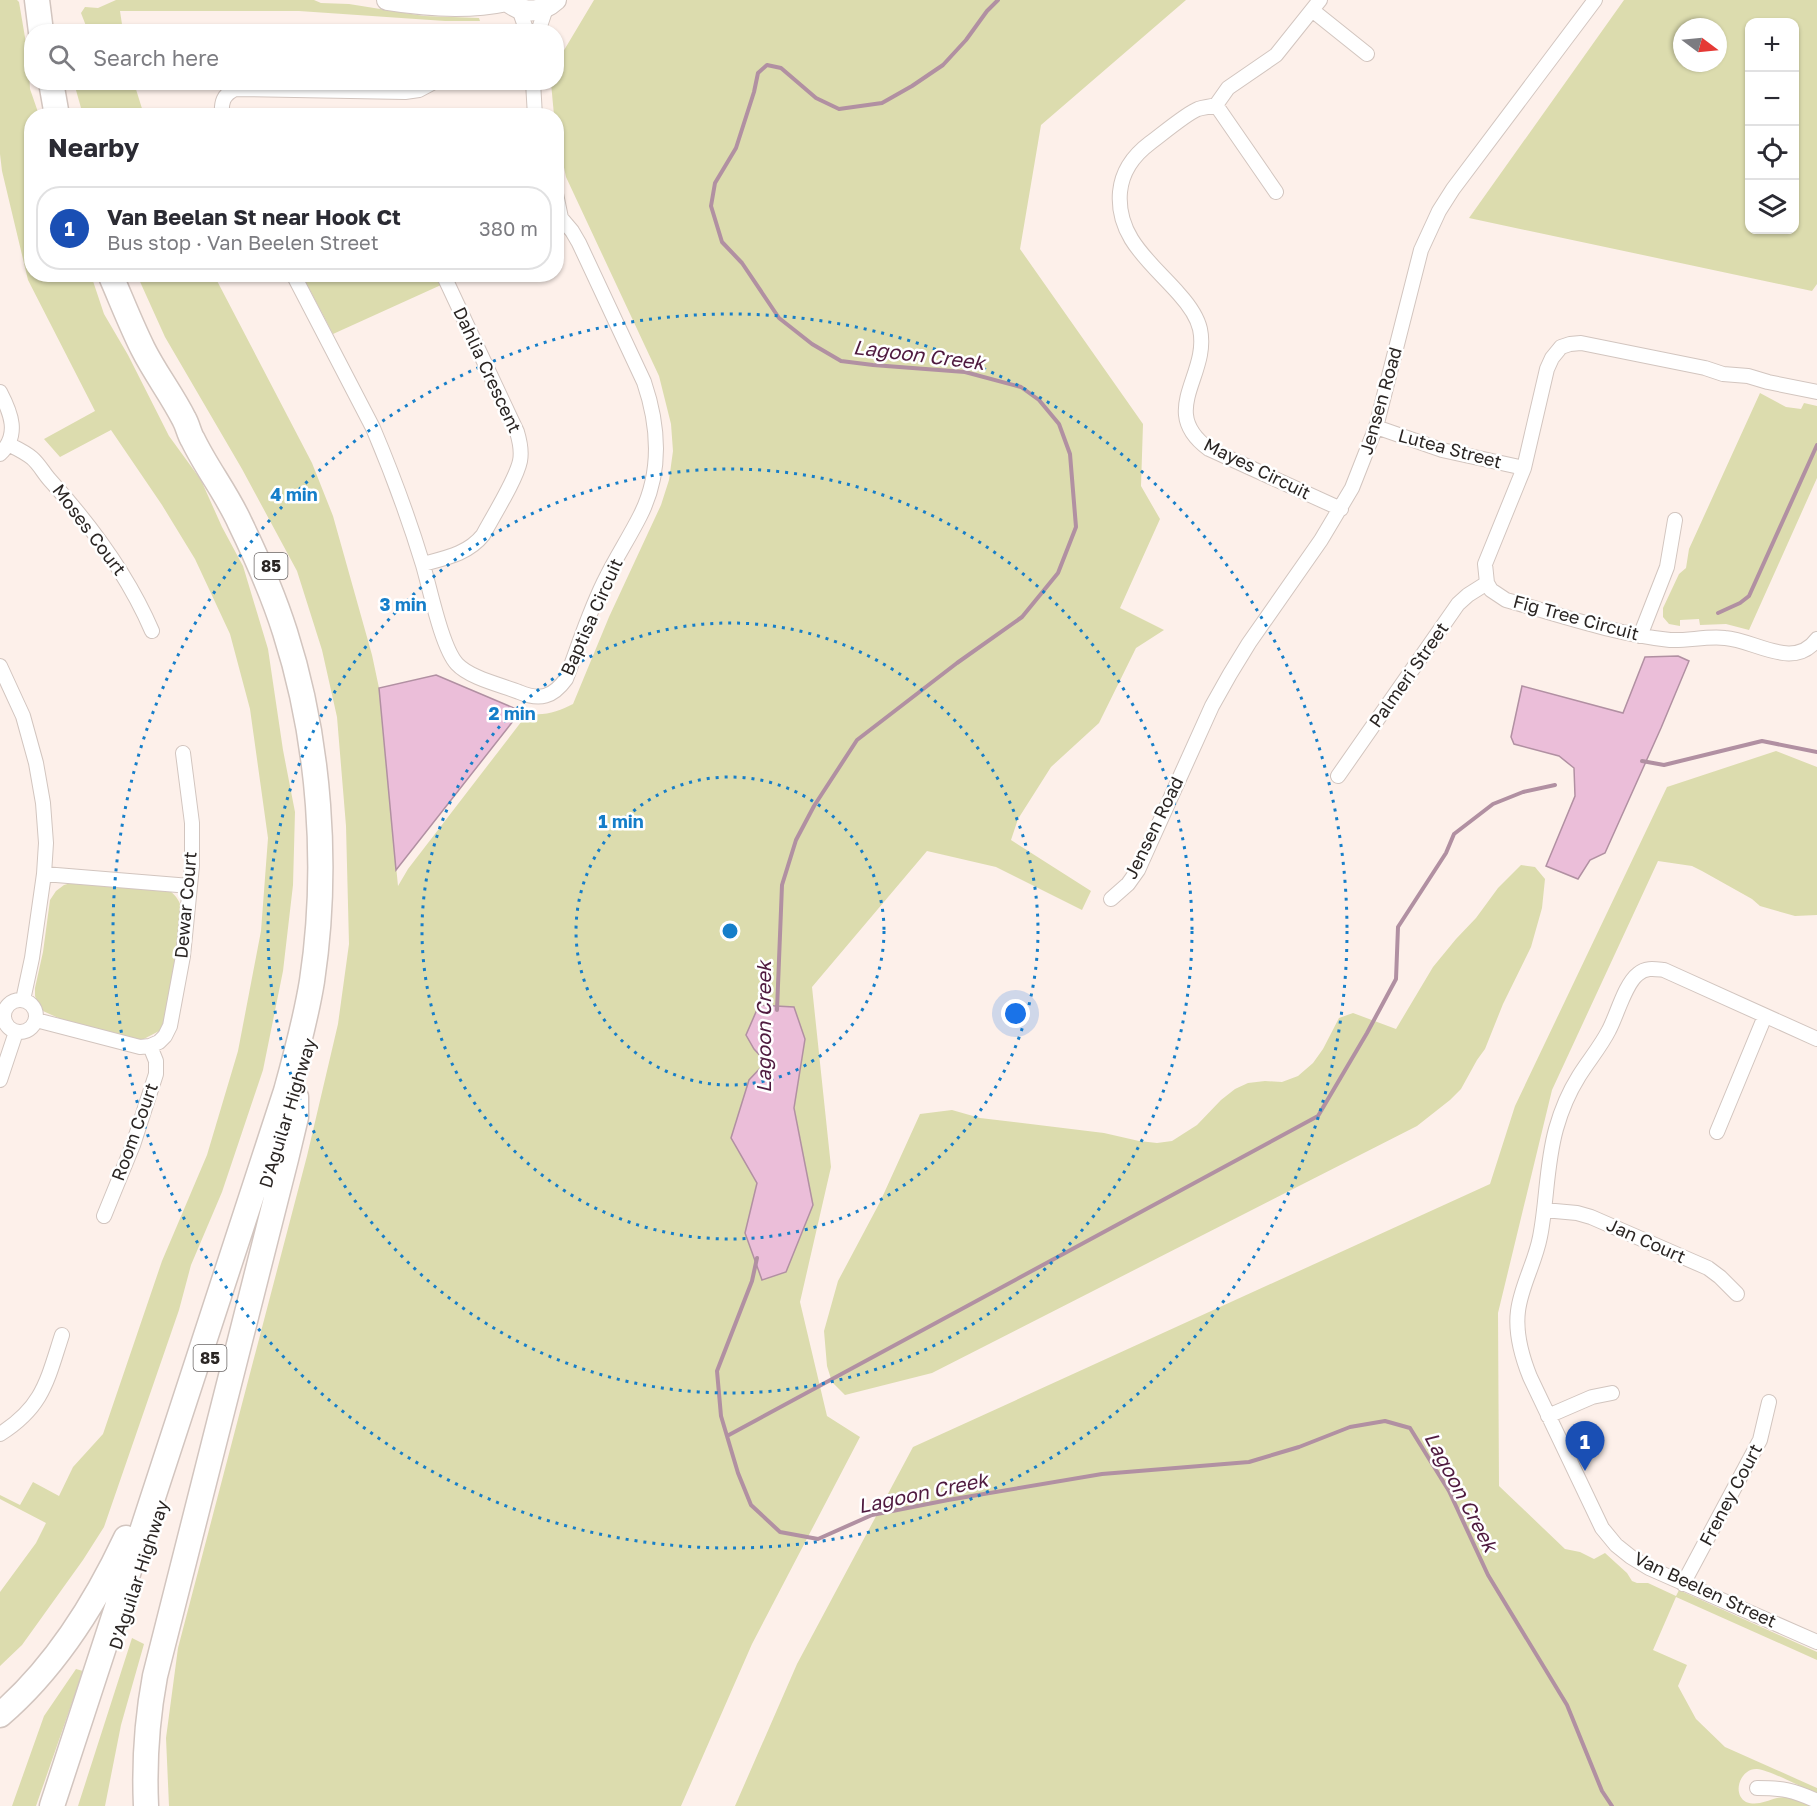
<!DOCTYPE html>
<html lang="en">
<head>
<meta charset="utf-8">
<style>
  body { margin:0; font-family:"Golos Text",sans-serif; background:#f7f7f7; color:#2b2b33 }
  .controls { position:absolute; right:18px; top:18px; display:grid; overflow:hidden; border-radius:12px; box-shadow:0 2px 4px #0004 }
  .controls button { width:54px; height:54px; display:grid; place-items:center; padding:0; border:0; border-bottom:2px solid #e1e1e2; background:#fff; color:#2b2b33; font:30px sans-serif }
  .compass { position:absolute; left:1673px; top:18px; width:54px; height:54px; border-radius:50%; background:#fff; box-shadow:0 2px 4px #0004; rotate:106deg }
  .you { position:absolute; left:1016px; top:1014px; width:21px; height:21px; margin:-15px; border:4px solid #fff; border-radius:50%; background:#1a73e8; box-shadow:0 0 0 9px #1a73e833 }
  .badge { display:grid; place-items:center; width:39px; height:39px; border-radius:50%; background:#111827; color:#fff; font-size:20px; font-weight:700 }
  .pin { position:absolute; translate:-50% -50px; filter:drop-shadow(0 2px 3px #0008) }
  .pin::after { content:''; position:absolute; top:32px; width:21px; height:18px; background:inherit; clip-path:polygon(0 0,100% 0,50% 100%) }
  .list { margin:0; padding:0; list-style:none }
  h2 { display:flex; justify-content:space-between; align-items:center; height:78px; margin:0; padding:0 24px; font-size:26px }
  h2 small { font-size:20px; font-weight:400; color:#7c7c81 }
  .list li { display:grid; grid-template-columns:39px 1fr auto; gap:18px; align-items:center; box-sizing:border-box; height:84px; margin:0 12px 12px; padding:0 12px; border:2px solid #e1e1e2; border-radius:24px }
  .list b { display:block; font-size:22px; white-space:nowrap }
  .list p { margin:0; font-size:20px; white-space:nowrap; color:#7c7c81 }
  .list em { font-size:20px; font-style:normal; color:#7c7c81 }
  .icon { flex:none; width:33px; height:33px; fill:none; stroke:currentColor; stroke-width:2; stroke-linecap:round; stroke-linejoin:round }
  .map { position:relative; flex:none; width:1817px; height:1806px; overflow:hidden }
  .search { position:absolute; background:#fff; box-shadow:0 2px 4px #0004; left:24px; top:24px; width:540px; height:66px; display:flex; align-items:center; gap:15px; box-sizing:border-box; padding:0 21px; border-radius:24px; color:#7c7c81; font-size:22px }
  .panel { position:absolute; background:#fff; box-shadow:0 2px 4px #0004; left:24px; top:108px; width:540px; height:174px; border-radius:24px }
  .map>svg:first-child { display:block }
  .green { fill:#dcdcae; fill-rule:evenodd }
  .water { fill:#ebbed9; stroke:#b190a2; stroke-width:1.5 }
  .lines { fill:none; stroke-linecap:round; stroke-linejoin:round }
  .stream { stroke:#b190a2; stroke-width:4 }
  .street-casing { stroke:#d2c5bf; stroke-width:16 }
  .secondary-casing { stroke:#d2c5bf; stroke-width:22 }
  .highway-casing { stroke:#d2c5bf; stroke-width:27 }
  .street { stroke:#fff; stroke-width:14 }
  .secondary { stroke:#fff; stroke-width:20 }
  .highway { stroke:#fff; stroke-width:24 }
  .ring { fill:none; stroke:#157ec9; stroke-width:3; stroke-dasharray:3 6 }
  .labels { text-anchor:middle; stroke-width:5; stroke-linejoin:round; paint-order:stroke }
  .shield { fill:#fff; stroke:#6a6665; stroke-width:1.5 }
  .shield-label { font-size:16px; font-weight:bold; fill:#2a2523 }
  .street-label { font-size:18px; fill:#2a2523; stroke:#fff }
  .water-label { font-size:20px; font-style:italic; fill:#4f1a3f; stroke:#fff }
  .centre { fill:#157ec9; stroke:#fff; stroke-width:3 }
  .ring-label { font-size:18px; text-anchor:middle; font-weight:bold; fill:#157ec9; stroke:#fff; stroke-width:5; stroke-linejoin:round; paint-order:stroke }
</style>
</head>
<body>
<div class="map">
<svg width="1817" height="1806" viewBox="0 0 1817 1806">
  <rect width="100%" height="100%" fill="#fdf0ea"/>
  <path class="green" d="M0 0H17L19 2 28 55 30 89 39 115 32 116V274L91 275 104 314 128 355 169 436 201 480 222 527 243 566 268 649 283 750 295 812 293 885 283 971 263 1070 222 1192 191 1265 179 1310 104 1527 83 1560 22 1645 0 1666V1592L36 1543 46 1523 0 1499V1495L20 1505 33 1482 59 1496 73 1467 103 1434 162 1261 207 1155 238 1051 261 931 268 838 250 709 230 634 195 559 162 505 111 430 60 457 44 439 95 411 28 280 2 171 0 154Z
    M116 0H314L321 3 349 4 424 16 479 18 480 21H445L299 11H120L123 31H88L81 13 85 7 98 8Z
    M594 0H1186L1041 125 1020 249 1143 424 1141 486 1160 519 1120 608 1164 630 1136 648 1099 723 1051 767 1018 819 1011 840 1091 891 1082 910 996 867 927 851 812 987 831 1167 800 1302 827 1416 860 1437 752 1644 681 1806H169L166 1738 178 1648 307 1156 338 1024 349 944 346 826 337 717 322 650 297 571 242 469 165 337 137 275H214L312 463 333 516 372 655 379 688 398 886 408 869 528 713C543 717 559 711 573 704L609 617 661 505 669 480 673 451 671 424 659 376 566 177 557 134 556 116 554 115 551 83 556 82 557 62ZM805 1039 794 1107 813 1205 763 1279 745 1233 757 1183 731 1138 749 1080 766 1062 754 1049Z
    M1624 0H1817V284L1812 291 1469 218ZM1750 22H1794V230H1750ZM1682 27H1718V63H1682Z
    M74 83H134L144 115H83Z
    M302 275H436L441 285 333 334Z
    M1760 393 1786 407 1801 409 1804 403 1817 406V478L1749 630 1726 624 1700 625 1699 619 1680 620V626L1669 624 1663 617V608L1679 574 1686 568 1689 549Z
    M1776 751 1817 767V915L1795 916 1760 906 1752 899 1702 871 1692 866 1658 861 1552 1090 1498 1313 1499 1486 1565 1549 1580 1552 1594 1559 1605 1553 1627 1573 1632 1581 1637 1583H1648L1676 1596 1679 1590 1817 1652V1660L1676 1597 1653 1650 1687 1665 1678 1686 1696 1719 1725 1747 1817 1788V1794C1804 1788 1769 1770 1757 1769 1741 1768 1731 1793 1746 1802 1757 1806 1766 1801 1777 1798 1789 1795 1801 1801 1812 1806H735L797 1664 913 1447 1490 1184 1515 1106 1667 787Z
    M1521 865 1535 867 1545 879 1542 908 1531 947 1503 1004 1485 1049 1477 1060 1461 1089 1450 1100 1417 1126 932 1373 845 1395 832 1382 827 1366 824 1331 838 1281 880 1202 920 1114 952 1110 980 1118 1104 1133 1139 1141 1157 1143 1172 1141 1197 1125 1221 1100 1235 1089 1248 1083 1265 1081 1282 1082 1298 1076 1313 1063 1323 1049 1339 1018 1353 1013 1396 1029 1433 967 1456 939 1476 918 1498 888Z
    M74 882 169 890C177 897 180 901 182 911L167 1010 161 1030 140 1041 76 1026 43 1011 38 1004 35 996V988L43 952 50 900 56 891 64 885Z
    M132 1638 144 1644 121 1725 105 1806H78Z
    M76 1669 83 1671 36 1806H12L44 1716Z"/>
  <path class="water" d="M1678 656 1689 661 1661 728 1605 853 1590 860 1578 879 1546 866 1575 796 1574 768 1559 756 1514 744 1511 737 1522 686 1623 713 1645 657Z
    M436 675 521 711 396 870 379 688Z
    M759 1005 794 1007 805 1039 794 1108 813 1205 786 1272 762 1280 745 1233 757 1183 731 1138 749 1080 766 1062 754 1049 746 1035Z"/>
  <g class="lines">
    <path class="stream" d="M1718 613 1740 603 1749 596 1817 445
      M1642 761 1664 765 1762 741 1817 752
      M777 1010 782 885 796 840 814 806 857 740 957 663 1022 617 1058 573 1076 527 1070 454 1059 424 1039 400 1021 387 965 372 873 365 841 361 812 344 779 318 742 263 722 242 711 206 715 183 736 148 754 92 758 73 767 65 781 68 816 98 839 109 882 103 912 86 943 65 966 40 987 11 998 0
      M757 1258 752 1281 717 1371 721 1416 738 1473 751 1505 780 1532 818 1539 872 1515 948 1500 1102 1474 1249 1462 1299 1447 1350 1427 1385 1421 1410 1428 1449 1491 1488 1575 1567 1705 1602 1791 1612 1806
      M727 1436 1318 1116 1367 1033 1396 979 1398 927 1446 853 1454 834 1493 804 1523 792 1555 785"/>
    <g class="street-casing">
      <path id="street" d="M1320 0 1276 55 1228 88 1216 105C1210 107 1204 107 1198 109 1187 113 1161 135 1150 143 1134 155 1122 171 1120 192 1116 238 1152 263 1179 294 1188 304 1197 316 1200 329 1210 376 1157 411 1209 449L1341 509
        M519 9 527 32
        M1312 10 1367 54
        M538 32 546 8
        M533 82 535 116
        M1216 105 1276 192
        M222 116C221 102 223 95 235 89L405 92 419 90 434 82
        M293 274 373 428C392 473 409 519 423 565 430 589 442 648 457 664 470 678 501 685 519 692 540 701 553 697 566 679 579 645 590 608 607 576 617 556 630 536 640 516 662 473 659 426 644 382L579 243 572 231 561 218 556 194
        M0 392C11 413 20 435 0 454
        M1817 392 1768 382 1748 376 1723 374 1705 368 1581 343 1570 344 1561 347 1552 358 1547 369 1524 468 1485 564 1487 583 1491 590 1506 600C1560 615 1614 634 1670 640 1688 641 1706 636 1725 638 1755 640 1794 671 1817 639
        M1376 427 1442 450 1524 468
        M8 444C16 448 25 452 32 458 39 464 43 472 49 479 90 524 128 575 152 631
        M423 564C445 558 468 554 483 535 493 516 516 480 520 461 522 451 520 442 517 432L443 274
        M1640 636 1667 567 1675 520
        M0 666 23 716 36 763 43 803 46 843 44 874 32 958 23 1000
        M1338 776 1458 604 1468 595 1487 583
        M44 874 190 886
        M1111 899 1128 884 1138 870 1212 706 1230 674 1249 643 1321 540 1352 488 1376 427 1421 250 1439 211 1453 189 1595 0
        M4 1016a16 16 0 1 1 32 0a16 16 0 1 1-32 0Z
        M36 1020 140 1047 150 1046 159 1042 165 1036 170 1026 183 956 192 866V823L183 753
        M1817 1039 1664 970C1655 969 1646 967 1638 974 1625 984 1617 1015 1609 1030 1601 1046 1589 1060 1579 1076 1569 1092 1561 1111 1556 1129 1546 1165 1547 1202 1540 1237 1535 1263 1521 1286 1518 1311 1515 1334 1522 1357 1530 1377L1602 1528 1616 1545 1631 1557 1649 1568 1817 1642
        M0 1080 16 1032
        M1717 1132 1765 1016
        M1544 1210 1577 1213 1591 1217 1708 1268 1720 1277 1737 1294
        M104 1216 133 1145 156 1074V1061L150 1046
        M1548 1416 1592 1397 1612 1393
        M0 1434C43 1407 47 1381 62 1335
        M1683 1584 1760 1440 1769 1402
        M1757 1788C1783 1788 1793 1790 1817 1801"/>
    </g>
    <g class="secondary-casing">
      <path id="secondary" d="M387 0C424 6 470 9 507 1
        M506 0C521 14 541 14 556 0"/>
    </g>
    <g class="highway-casing">
      <path id="highway" d="M37 0 41 32
        M51 82 57 116
        M0 1715C56 1667 95 1604 126 1538
        M52 1806 286 1091C296 1055 306 1018 312 981 329 868 320 741 285 632 273 594 257 558 240 523 227 494 207 469 193 440 189 434 188 426 184 419 172 395 155 373 143 349 131 325 121 299 110 274
        M146 1806C144 1762 147 1719 155 1676L286 1159 296 1117V1097"/>
    </g>
    <use href="#street" class="street"/>
    <use href="#secondary" class="secondary"/>
    <use href="#highway" class="highway"/>
  </g>
  <g class="ring">
    <circle cx="730" cy="931" r="154"/>
    <circle cx="730" cy="931" r="308"/>
    <circle cx="730" cy="931" r="462"/>
    <circle cx="730" cy="931" r="617"/>
  </g>
  <g class="labels">
    <g class="shield">
      <rect x="254.5" y="553" width="33" height="26" rx="4.5"/>
      <rect x="193.5" y="1345" width="33" height="26" rx="4.5"/>
    </g>
    <g class="shield-label">
      <text x="271" y="572">85</text>
      <text x="210" y="1364">85</text>
    </g>
    <g class="street-label">
      <text transform="translate(487 370) rotate(65)" y="6">Dahlia Crescent</text>
      <text transform="translate(1381 401) rotate(-74)" y="6">Jensen Road</text>
      <text transform="translate(1450 449) rotate(15)" y="6">Lutea Street</text>
      <text transform="translate(1257 469) rotate(26)" y="6">Mayes Circuit</text>
      <text transform="translate(89 530) rotate(53)" y="6">Moses Court</text>
      <text transform="translate(592 617) rotate(-66)" y="6">Baptisa Circuit</text>
      <text transform="translate(1576 618) rotate(15)" y="6">Fig Tree Circuit</text>
      <text transform="translate(1409 675) rotate(-55)" y="6">Palmeri Street</text>
      <text transform="translate(1154 828) rotate(-64)" y="6">Jensen Road</text>
      <text transform="translate(186 905) rotate(-85)" y="6">Dewar Court</text>
      <text transform="translate(288 1113) rotate(-73)" y="6">D'Aguilar Highway</text>
      <text transform="translate(135 1132) rotate(-70)" y="6">Room Court</text>
      <text transform="translate(1646 1241) rotate(24)" y="6">Jan Court</text>
      <text transform="translate(1731 1495) rotate(-62)" y="6">Freney Court</text>
      <text transform="translate(139 1575) rotate(-72)" y="6">D'Aguilar Highway</text>
      <text transform="translate(1705 1590) rotate(25)" y="6">Van Beelen Street</text>
    </g>
    <g class="water-label">
      <text transform="translate(919 355) rotate(7)" y="7">Lagoon Creek</text>
      <text transform="translate(764 1027) rotate(-90)" y="7">Lagoon Creek</text>
      <text transform="translate(1461 1492) rotate(62)" y="7">Lagoon Creek</text>
      <text transform="translate(923 1493) rotate(-12)" y="7">Lagoon Creek</text>
    </g>
  </g>
  <circle cx="730" cy="931" r="9" class="centre"/>
  <g class="ring-label">
    <text x="294" y="501">4 min</text>
    <text x="403" y="611">3 min</text>
    <text x="512" y="720">2 min</text>
    <text x="621" y="828">1 min</text>
  </g>
</svg>
<div class="controls">
<button>+</button>
<button>−</button>
<button><svg class="icon" aria-label="locate" viewBox="0 0 24 24"><circle cx="12" cy="12" r="6"/><path d="M12 2v4M12 18v4M2 12h4M18 12h4"/></svg></button>
<button><svg class="icon" aria-label="layers" viewBox="0 0 24 24"><path d="M12 4l9 5-9 5-9-5zM3 14l9 5 9-5"/></svg></button>
</div>
<svg class="compass" viewBox="-18 -18 36 36"><path d="M0-13l5 13h-10z" fill="#e53935"/><path d="M0 13l5-13h-10z" fill="#7c7c81"/></svg>
<div class="you"></div>
<div class="pin badge" style="left:1585px;top:1471px;background:#1a4fb4">1</div>
<div class="search"><svg class="icon" aria-label="search" viewBox="0 0 24 24"><circle cx="10" cy="10" r="6"/><path d="M15 15l6 6"/></svg>Search here</div>
<section class="panel">
<h2>Nearby<small></small></h2>
<ul class="list">
<li><span class="badge" style="background:#1a4fb4">1</span><div><b>Van Beelan St near Hook Ct</b><p>Bus stop · Van Beelen Street</p></div><em>380 m</em></li>
</ul>
</section>
</div>
</body>
</html>
